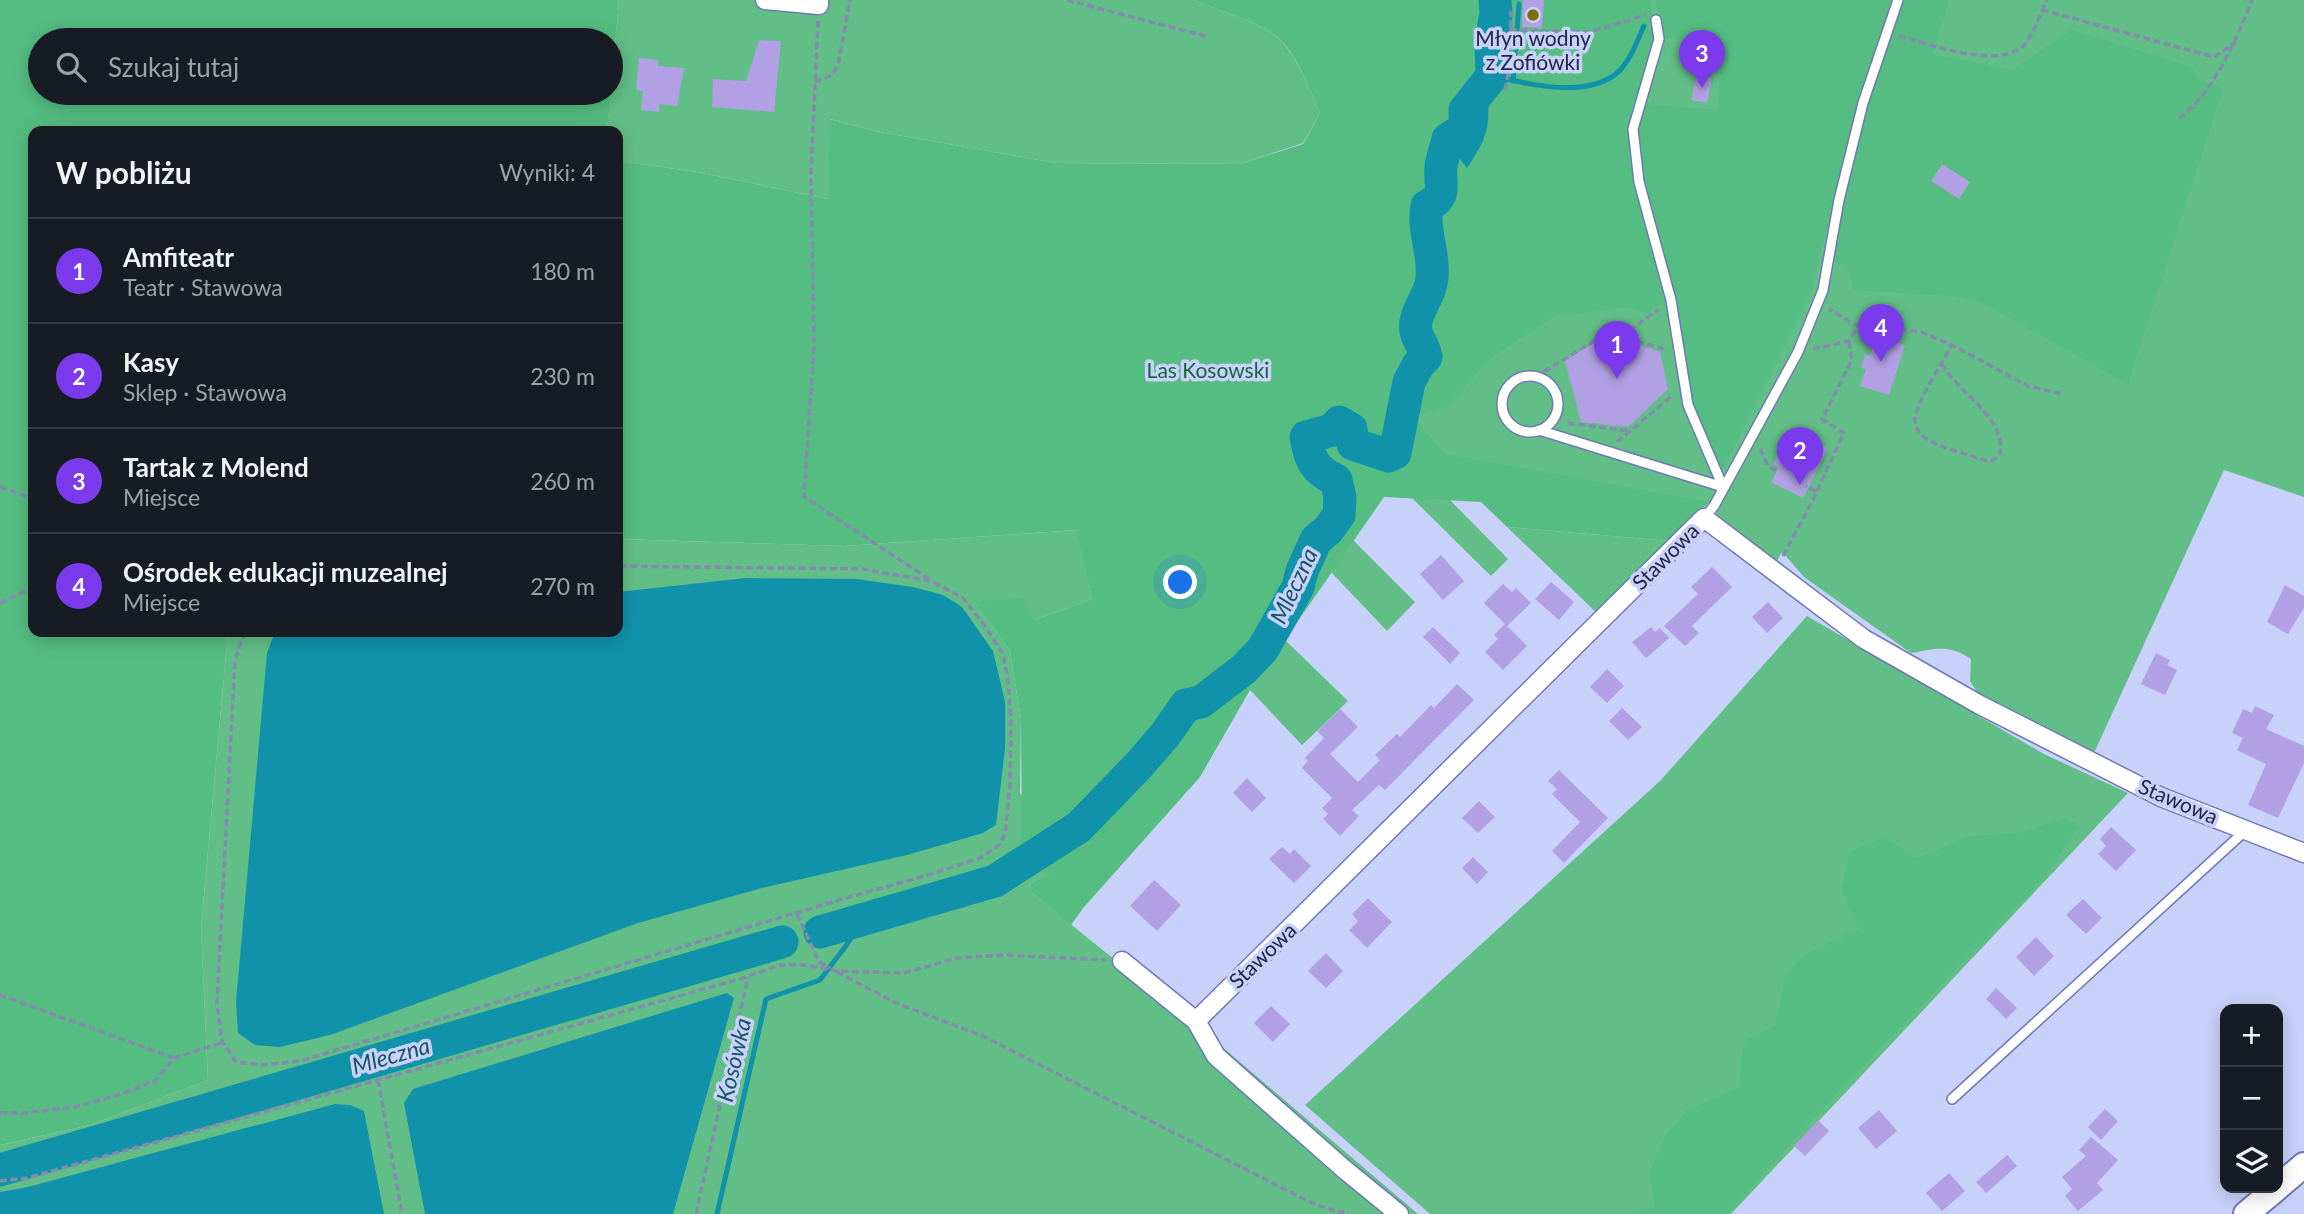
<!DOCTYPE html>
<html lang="pl">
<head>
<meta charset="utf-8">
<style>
  body { margin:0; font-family:Lato,sans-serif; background:#20242c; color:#f1f3f6 }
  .controls { position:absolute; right:21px; bottom:21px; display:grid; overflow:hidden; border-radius:14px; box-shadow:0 4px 18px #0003 }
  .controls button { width:63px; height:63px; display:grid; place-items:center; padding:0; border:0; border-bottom:2px solid #363941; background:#171b24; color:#f1f3f6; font:35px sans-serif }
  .you { position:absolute; left:1181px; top:583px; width:24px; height:24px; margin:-18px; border:5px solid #fff; border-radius:50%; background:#1a73e8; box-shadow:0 0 0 10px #1a73e833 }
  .badge { display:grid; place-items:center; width:46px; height:46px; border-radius:50%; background:#7c3aed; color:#fff; font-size:23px; font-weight:700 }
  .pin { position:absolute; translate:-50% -58px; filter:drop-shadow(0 2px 4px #0008) }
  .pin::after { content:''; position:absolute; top:37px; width:24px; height:21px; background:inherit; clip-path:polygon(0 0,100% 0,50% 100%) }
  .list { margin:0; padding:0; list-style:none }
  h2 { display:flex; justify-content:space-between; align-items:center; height:91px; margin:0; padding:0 28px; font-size:30px }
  h2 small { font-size:23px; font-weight:400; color:#9ea1a6 }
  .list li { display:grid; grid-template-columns:46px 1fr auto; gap:21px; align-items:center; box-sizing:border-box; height:105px; padding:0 28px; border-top:2px solid #363941 }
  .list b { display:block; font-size:26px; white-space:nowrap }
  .list p { margin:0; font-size:23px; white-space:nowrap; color:#9ea1a6 }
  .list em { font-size:23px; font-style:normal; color:#9ea1a6 }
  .icon { flex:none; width:38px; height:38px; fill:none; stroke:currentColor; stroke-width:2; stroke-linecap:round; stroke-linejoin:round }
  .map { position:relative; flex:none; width:2304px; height:1214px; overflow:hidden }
  .search { position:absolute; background:#171b24; box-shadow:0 4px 18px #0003; left:28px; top:28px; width:595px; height:77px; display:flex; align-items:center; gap:18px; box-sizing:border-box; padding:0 24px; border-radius:38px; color:#9ea1a6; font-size:26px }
  .panel { position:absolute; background:#171b24; box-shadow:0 4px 18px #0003; left:28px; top:126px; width:595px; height:511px; border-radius:14px }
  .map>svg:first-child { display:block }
  .green { fill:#62be87 }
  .forest { fill:#55bd81 }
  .water { fill:#1192ab }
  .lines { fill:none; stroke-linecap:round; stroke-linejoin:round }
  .stream { stroke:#1192ab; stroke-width:5 }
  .river { stroke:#1192ab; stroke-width:33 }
  .building { fill:#b1a0e4 }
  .lane-casing { stroke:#6e79b7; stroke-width:12 }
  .street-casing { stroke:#6e79b7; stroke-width:21 }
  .secondary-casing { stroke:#6e79b7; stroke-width:28 }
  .path { stroke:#848bae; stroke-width:3.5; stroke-dasharray:7 3.5; stroke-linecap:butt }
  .lane { stroke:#fff; stroke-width:9 }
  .street { stroke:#fff; stroke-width:18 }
  .secondary { stroke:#fff; stroke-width:24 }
  .poi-dot { fill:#816d08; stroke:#c8d1fa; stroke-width:2.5 }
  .labels { text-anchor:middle; stroke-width:7; stroke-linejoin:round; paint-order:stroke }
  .poi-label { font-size:21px; fill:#222640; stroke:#c8d1fa }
  .park-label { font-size:21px; fill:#19643d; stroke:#c8d1fa }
  .street-label { font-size:21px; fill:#222640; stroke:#c8d1fa }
  .water-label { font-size:23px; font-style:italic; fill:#175562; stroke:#c8d1fa }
</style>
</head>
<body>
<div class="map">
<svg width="2304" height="1214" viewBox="0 0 2304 1214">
  <rect width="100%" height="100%" fill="#c8d1fa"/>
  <path class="green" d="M619 0H1194C1218 10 1246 18 1269 31 1293 45 1310 88 1320 113L1303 143 1240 164 1056 163 880 132 830 119 828 199 697 172 618 161V131H607Z
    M1377 0H2304V497L2224 470 2094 753 1977 692 1970 681 1971 659C1948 644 1937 649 1911 653L1804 577 1784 554 1781 553 1777 561 1774 562 1715 516 1719 508 1710 502 1683 522 1599 502 1062 452 1329 148Z
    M1412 498 1450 500 1508 559 1491 576Z
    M1507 527 1671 541 1598 614Z
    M1078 530 1092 599 1035 620 975 602 1010 651 1021 719 1020 792 1051 874 1029 884 1031 892 1220 1045 1418 1214H0V1145L90 1125 208 1080 201 928 228 632H618V539L844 546Z
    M1353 540 1415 602 1387 631 1331 572Z
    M1807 616 2044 754 2128 793 1731 1214H1430L1305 1105 1660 781Z
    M1284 639 1348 701 1302 745 1250 690Z"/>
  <path class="forest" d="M0 0H619L611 91V40H40V93H611L607 131H33V632H228L201 928 208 1080 90 1125 0 1145Z
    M1194 0H1650L1656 38 1631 129 1669 298 1647 313 1628 307 1555 316 1492 357 1447 407 1411 416 1445 454 1709 502 1671 541 1507 527 1481 502 1384 497 1250 690 1200 777 1084 907 1071 925 1031 892 1029 884 1050 874 1022 844 1021 719 1010 651 974 601 1022 599 1035 620 1092 599 1077 530 844 546 618 539V161L697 172 828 199 829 119 880 132 1056 163 1240 164 1303 144 1320 113C1310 88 1293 44 1269 31 1246 18 1218 10 1194 0Z
    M1656 0H1892L1857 103 1811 294 1721 474 1691 405 1642 182 1636 132 1642 104 1718 110 1721 41 1663 38Z
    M1904 0H1949L1933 54 2011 70 2072 30 2192 67 2198 79 2223 89 2128 384 1985 304 1953 296 1854 290 1846 265 1832 262 1842 201 1867 105Z
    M2066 818 2080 826 2039 883 1842 1088 1727 1214H1632L1655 1208 1650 1172 1664 1138 1686 1111 1739 1087 1744 1042 1776 1025 1785 978 1802 956 1859 929 1841 889 1850 852 1884 837 1917 858 1970 836 2017 833Z"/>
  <path class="water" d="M1485 46 1496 47 1497 64 1503 70 1502 87 1490 92C1487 102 1489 111 1488 121 1487 138 1476 154 1467 168L1460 159 1462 116 1471 90 1481 77Z
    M746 578 856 579 913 587 943 595 962 607 993 651 1005 702V748L996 825 983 833 907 855 762 888 638 923 330 1035 280 1047 255 1045 238 1033 236 1002 267 653 275 632H618V592Z
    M727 993 734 998 673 1214H425L404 1103 413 1089Z
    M335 1104 350 1105 364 1111 384 1214H0V1192L28 1187Z"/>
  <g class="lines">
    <path class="stream" d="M1498 77C1531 85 1587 98 1617 73 1630 62 1637 41 1644 26
      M1513 81 1519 4
      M717 1214 766 999 820 980 848 943 861 920"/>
    <path class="river" d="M820 932 995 881 1079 827 1138 766 1165 735 1186 705 1201 702 1244 669 1263 649 1298 587 1302 571 1316 540 1328 530 1339 515 1340 497 1336 480C1314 470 1310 460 1306 437L1332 430 1339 422 1351 429 1353 444 1389 456 1395 453 1409 382 1418 365 1426 357C1424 345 1417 339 1416 331 1412 314 1431 296 1432 278 1435 254 1422 230 1427 206 1448 196 1439 185 1441 167 1442 158 1446 148 1448 139L1465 128V110L1492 76 1491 41 1496 14 1495 0
      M0 1170 782 942"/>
  </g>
  <path class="building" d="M1523 0H1544L1542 28 1522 27Z
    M759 40 781 41 774 112 712 107 713 79 746 81Z
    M639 58 658 60V66L684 68 677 106 659 104V112L641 110 643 91 636 90Z
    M1696 76 1712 78 1707 103 1691 100Z
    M1942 164 1970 182 1959 199 1931 181Z
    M1607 335 1660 352 1668 389 1628 427 1581 422 1565 361Z
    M1876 336 1905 345 1889 395 1860 386 1866 369 1861 368 1865 354 1870 356Z
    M1790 430 1828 448 1803 498 1771 482 1779 467 1773 464Z
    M1441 555 1464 581 1443 600 1420 574Z
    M1712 567 1732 587 1692 626 1699 633 1685 646 1664 626 1698 594 1691 587Z
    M1551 582 1574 602 1559 620 1535 599Z
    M1503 584 1512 592 1516 588 1531 603 1507 626 1527 646 1503 670 1485 652 1498 639 1494 635 1505 624 1484 603Z
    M2285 585 2304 596V608L2288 634 2267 622Z
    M1768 602 1783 618 1767 633 1752 617Z
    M1433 627 1460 653 1450 664 1423 637Z
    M1651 627 1655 632 1660 628 1669 638 1646 658 1632 642Z
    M2156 653 2170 660 2167 665 2177 670 2165 695 2141 684Z
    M1607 669 1624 686 1607 703 1590 687Z
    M1457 684 1474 700 1385 790 1379 785 1352 810 1359 816 1340 836 1323 819 1328 814 1322 808 1332 798 1302 768 1308 761 1305 758 1324 738 1317 731 1340 709 1358 727 1330 754 1358 782 1380 760 1375 755 1397 734 1400 737 1431 705 1434 708Z
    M2255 706 2274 715 2266 729 2304 746V763L2278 818 2248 805 2266 764 2237 750 2243 738 2232 733 2243 709 2252 713Z
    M1622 708 1642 727 1628 740 1609 721Z
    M1559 770 1608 818 1564 863 1552 851 1580 822 1552 794 1557 789 1548 781Z
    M1247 778 1266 798 1252 812 1233 793Z
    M1479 801 1495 817 1478 833 1462 818Z
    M2111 827 2136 850 2116 871 2098 854 2106 846 2100 839Z
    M1282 847 1290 854 1294 849 1311 866 1294 883 1269 859Z
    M1473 857 1488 872 1477 884 1462 868Z
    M1154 880 1181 905 1157 931 1130 906Z
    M1368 898 1392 922 1367 948 1349 930 1358 921 1352 914Z
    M2083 899 2102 918 2086 934 2066 915Z
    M2036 937 2054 956 2034 976 2016 957Z
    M1326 953 1343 971 1326 988 1308 971Z
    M1996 988 2017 1008 2006 1019 1986 999Z
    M1271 1006 1290 1024 1273 1042 1254 1023Z
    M2105 1109 2118 1121 2101 1140 2088 1127Z
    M1879 1110 1897 1131 1876 1149 1858 1128Z
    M1818 1120 1829 1131 1805 1156 1794 1146Z
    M2091 1137 2118 1160 2097 1183 2103 1190 2078 1211 2065 1196 2072 1189 2062 1177 2086 1156 2079 1150Z
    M2007 1155 2017 1166 1986 1193 1976 1182Z
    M1949 1173 1965 1191 1942 1211 1926 1193Z"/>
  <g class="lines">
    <g class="lane-casing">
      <path id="lane" d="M1502 404a28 28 0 1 1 56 0a28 28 0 1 1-56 0Z
        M1539 430 1723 487 1688 405 1671 300 1639 182 1633 129 1659 39 1656 20
        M1704 518 1714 506 1798 352 1823 290 1839 200 1863 103 1898 0
        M1952 1099 2245 831"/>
    </g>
    <g class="street-casing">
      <path id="street" d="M765 0 819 5V0
        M1122 961 1196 1021 1216 1056 1344 1169 1399 1214
        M1196 1021 1704 518 1864 639 1980 705 2161 797 2304 853"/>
    </g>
    <g class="secondary-casing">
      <path id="secondary" d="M2278 1187 2304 1165
        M2246 1214 2277 1188"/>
    </g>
    <path class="path" d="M1067 0 1209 37
      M2042 10 2214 57 2236 42
      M818 21 811 174 814 345 804 497 929 579
      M1510 30 1589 32 1646 15
      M1899 36C1929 44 2001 71 2025 44 2033 35 2041 12 2047 0
      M815 82 832 75 838 65 850 0
      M1505 90 1509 68 1511 11
      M2179 118C2213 94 2237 38 2252 0
      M1858 326 1889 327 1921 332 1952 345 2028 386 2062 394
      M1621 337 1659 309
      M1813 349 1849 341 1858 326 1829 309
      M1942 364C1958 393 2006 417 2000 453L1994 460 1986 461C1968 454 1939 448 1924 437 1918 433 1915 427 1915 419 1916 403 1943 361 1952 345
      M1535 377 1607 333 1668 350
      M1568 423 1629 431
      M1617 442 1673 395
      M1760 449 1768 466 1777 471
      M0 487 33 499
      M1817 491 1844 433 1822 419 1852 360 1849 341
      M1783 556 1817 492 1806 486
      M0 603 33 587
      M245 632 235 660 217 1004 222 1042 236 1062 263 1065 300 1061 849 897 925 876 980 858 999 845 1005 834 1010 785 1011 723 1008 681 1003 654 984 625 963 598 931 581 862 569 618 566
      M797 914 819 962 830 968
      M837 972 894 1002 985 1037 1316 1205 1346 1214
      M0 995 174 1058
      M378 1080 402 1214
      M0 1113H25L74 1107 116 1096 155 1081 174 1058 221 1043
      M0 1181 27 1178 740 979 780 965H806L836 971 904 973 957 958 1005 955 1106 960
      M696 1214 748 977"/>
    <use href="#lane" class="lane"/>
    <use href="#street" class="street"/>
    <use href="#secondary" class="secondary"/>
  </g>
  <circle class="poi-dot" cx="1533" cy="15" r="7"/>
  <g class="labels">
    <g class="poi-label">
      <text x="1533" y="46">Młyn wodny<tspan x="1533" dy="24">z Zofiówki</tspan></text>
    </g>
    <g class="park-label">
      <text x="1208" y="378">Las Kosowski</text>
    </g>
    <g class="street-label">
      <text transform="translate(1666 557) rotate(-45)" y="7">Stawowa</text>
      <text transform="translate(2178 802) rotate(23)" y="7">Stawowa</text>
      <text transform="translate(1263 956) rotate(-44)" y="7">Stawowa</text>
    </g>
    <g class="water-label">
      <text transform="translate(1294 586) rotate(-65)" y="8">Mleczna</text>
      <text transform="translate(391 1056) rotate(-16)" y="8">Mleczna</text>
      <text transform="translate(734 1060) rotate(-77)" y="8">Kosówka</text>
    </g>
  </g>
</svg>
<div class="controls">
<button>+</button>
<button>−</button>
<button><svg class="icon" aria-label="layers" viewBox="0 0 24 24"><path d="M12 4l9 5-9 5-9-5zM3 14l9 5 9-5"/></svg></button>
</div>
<div class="you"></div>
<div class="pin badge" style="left:1617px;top:379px">1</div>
<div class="pin badge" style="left:1800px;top:485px">2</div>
<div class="pin badge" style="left:1702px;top:88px">3</div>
<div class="pin badge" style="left:1881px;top:362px">4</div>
<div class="search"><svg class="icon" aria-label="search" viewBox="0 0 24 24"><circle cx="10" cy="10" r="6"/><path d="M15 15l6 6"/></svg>Szukaj tutaj</div>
<section class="panel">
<h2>W pobliżu<small>Wyniki: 4</small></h2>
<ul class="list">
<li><span class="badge">1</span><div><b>Amfiteatr</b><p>Teatr · Stawowa</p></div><em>180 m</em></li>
<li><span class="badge">2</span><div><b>Kasy</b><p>Sklep · Stawowa</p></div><em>230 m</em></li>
<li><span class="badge">3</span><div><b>Tartak z Molend</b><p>Miejsce</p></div><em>260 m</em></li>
<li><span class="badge">4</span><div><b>Ośrodek edukacji muzealnej</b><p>Miejsce</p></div><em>270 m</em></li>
</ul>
</section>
</div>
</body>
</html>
